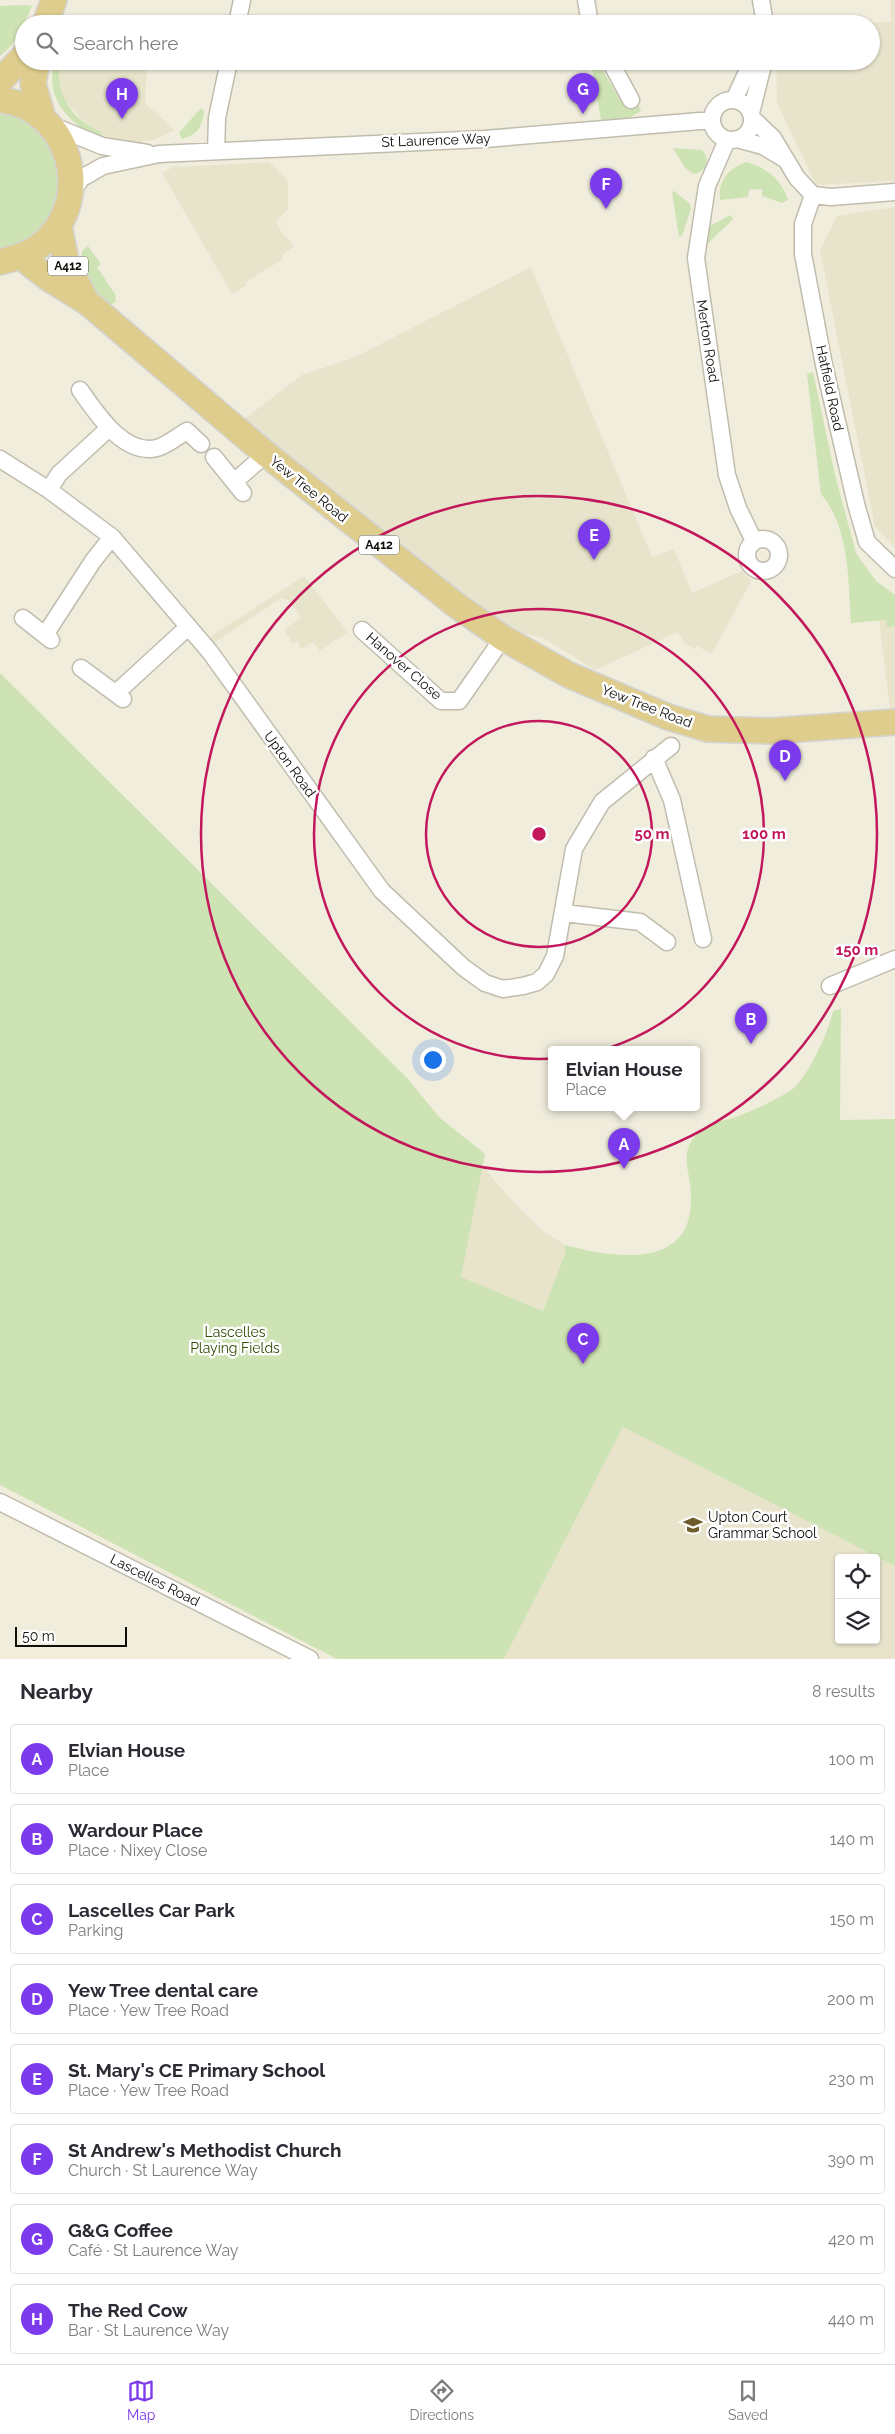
<!DOCTYPE html>
<html lang="en">
<head>
<meta charset="utf-8">
<style>
  body { margin:0; font-family:Raleway,sans-serif; background:#f7f7f7; color:#2b2b33 }
  .controls { position:absolute; right:15px; bottom:15px; display:grid; overflow:hidden; border-radius:5px; box-shadow:0 1px 4px #0004 }
  .controls button { width:45px; height:45px; display:grid; place-items:center; padding:0; border:0; border-bottom:1px solid #e1e1e2; background:#fff; color:#2b2b33; font:25px sans-serif }
  .scale { position:absolute; left:15px; bottom:12px; width:112px; box-sizing:border-box; padding-left:5px; border:2px solid #0e0d08; border-top:0; font-size:14px; line-height:18px; white-space:nowrap; color:#0e0d08; -webkit-text-stroke:4px #fff; paint-order:stroke }
  .you { position:absolute; left:432px; top:1059px; width:18px; height:18px; margin:-12px; border:4px solid #fff; border-radius:50%; background:#1a73e8; box-shadow:0 0 0 8px #1a73e833 }
  .badge { display:grid; place-items:center; width:32px; height:32px; border-radius:50%; background:#7c3aed; color:#fff; font-size:16px; font-weight:700 }
  .pin { position:absolute; translate:-50% -41px; filter:drop-shadow(0 1px 2px #0008) }
  .pin::after { content:''; position:absolute; top:26px; width:18px; height:15px; background:inherit; clip-path:polygon(0 0,100% 0,50% 100%) }
  .popup { position:absolute; left:548px; top:1046px; width:152px; height:65px; box-sizing:border-box; display:grid; place-content:center; border-radius:5px; background:#fff; filter:drop-shadow(0 1px 4px #0005); font-size:16px; white-space:nowrap; color:#7c7c81 }
  .popup b { font-size:19px; color:#2b2b33 }
  .popup::after { content:''; position:absolute; left:50%; top:100%; margin-left:-10px; border:10px solid transparent; border-top-color:#fff }
  .list { margin:0; padding:0; list-style:none }
  h2 { display:flex; justify-content:space-between; align-items:center; height:65px; margin:0; padding:0 20px; font-size:21px }
  h2 small { font-size:16px; font-weight:400; color:#7c7c81 }
  .list li { display:grid; grid-template-columns:32px 1fr auto; gap:15px; align-items:center; box-sizing:border-box; height:70px; margin:0 10px 10px; padding:0 10px; border:1px solid #e1e1e2; border-radius:5px }
  .list b { display:block; font-size:19px; white-space:nowrap }
  .list p { margin:0; font-size:16px; white-space:nowrap; color:#7c7c81 }
  .list em { font-size:16px; font-style:normal; color:#7c7c81 }
  .icon { flex:none; width:28px; height:28px; fill:none; stroke:currentColor; stroke-width:2; stroke-linecap:round; stroke-linejoin:round }
  .map { position:relative; flex:none; width:895px; height:1659px; overflow:hidden }
  .search { position:absolute; background:#fff; box-shadow:0 1px 4px #0004; left:15px; right:15px; top:15px; height:55px; display:flex; align-items:center; gap:12px; box-sizing:border-box; padding:0 18px; border-radius:28px; color:#7c7c81; font-size:19px }
  .sheet { height:705px; background:#fff }
  nav { display:flex; justify-content:space-around; align-items:center; box-sizing:border-box; height:70px; border-top:1px solid #e1e1e2; background:#fff; font-size:14px; color:#7c7c81 }
  nav a { display:grid; justify-items:center; gap:2px }
  nav .on { color:#7c3aed }
  .map>svg:first-child { display:block }
  .built { fill:#e8e4cc; fill-rule:evenodd }
  .green { fill:#cee3b3 }
  .lines { fill:none; stroke-linecap:round; stroke-linejoin:round }
  .minor-casing { stroke:#c0bdae; stroke-width:19 }
  .primary-casing { stroke:#d4d3d3; stroke-width:28 }
  .minor { stroke:#fff; stroke-width:16 }
  .primary { stroke:#dfcd8e; stroke-width:25 }
  .ring { fill:none; stroke:#c2185b; stroke-width:2.5 }
  .labels { text-anchor:middle; stroke-width:5; stroke-linejoin:round; paint-order:stroke }
  .shield { fill:#fff; stroke:#565652; stroke-width:1 }
  .shield-label { font-size:12px; font-weight:bold; fill:#0e0d08 }
  .street-label { font-size:14px; fill:#0e0d08; stroke:#fff }
  .park-label { font-size:14px; fill:#324900; stroke:#fff }
  .poi-label { font-size:14px; fill:#0e0d08; stroke:#fff; text-anchor:start }
  .centre { fill:#c2185b; stroke:#fff; stroke-width:2.5 }
  .ring-label { font-size:15px; text-anchor:middle; font-weight:bold; fill:#c2185b; stroke:#fff; stroke-width:5; stroke-linejoin:round; paint-order:stroke }
</style>
</head>
<body>
<div class="map">
<svg width="895" height="1659" viewBox="0 0 895 1659">
  <rect width="100%" height="100%" fill="#f0eddd"/>
  <path class="built" d="M890 0H895V181L816 185 777 103 776 61H871V24H830L891 22Z
    M61 61H147L145 103 175 130 154 140 140 142 104 140 100 131 86 124 64 100 58 82Z
    M269 162 288 181V209L276 222 282 233 294 246 282 256 283 259 246 282 247 285 232 294 162 173 177 165 179 167Z
    M895 207V548L875 527 820 250 837 216Z
    M531 267 652 557 674 549 692 593 742 571 751 581 712 654 697 646 695 649 685 644 678 632 595 670 543 638 520 633 443 580 244 419 302 375 353 358Z
    M304 576 348 632 337 640 336 639 320 651 313 642 302 649 297 641 293 644 284 630 301 617 288 600 281 598 212 644 208 638Z
    M895 618V708L890 709 879 620Z
    M482 1166 520 1209 542 1230 565 1245V1254L544 1311 460 1277Z
    M623 1427 895 1566V1659H504ZM839 1558H876V1640H839Z"/>
  <path class="green" d="M23 5 32 6C24 25 17 43 0 56V6Z
    M55 61H61C52 90 73 122 100 131L104 140C71 126 43 100 55 61Z
    M591 61H597L619 98 639 106 641 111 627 119 601 120Z
    M201 108 204 111C202 128 198 134 182 139L179 133Z
    M0 112C50 122 80 181 45 224 33 239 18 244 0 250Z
    M673 148 702 150C711 159 707 171 694 174L685 168Z
    M747 162C768 169 781 179 788 200L782 203 762 196V189L749 190 748 197 720 200C718 180 729 168 747 162Z
    M674 191 690 204 691 209 682 236 679 237 672 192Z
    M730 215 733 219C725 228 716 234 708 244L703 243 710 226Z
    M88 246 101 264 97 267 115 294 116 301 108 307C94 291 80 273 82 251Z
    M813 372 835 475 856 553 876 581 895 595V626L887 627 886 620 851 623C848 580 850 529 821 494L807 374Z
    M0 673 408 1079 439 1117 485 1154 461 1277 543 1311 565 1254V1245C614 1258 693 1271 691 1197 691 1168 676 1154 701 1130 711 1121 725 1121 736 1117 749 1112 789 1095 797 1085 812 1067 828 1033 833 1011L841 1009 840 1120 895 1119V1566L623 1427 504 1659H337L0 1485Z"/>
  <g class="lines">
    <g class="minor-casing">
      <path id="minor" d="M586 0 590 24
        M761 0 765 24
        M237 24 242 0
        M610 61 631 100
        M734 100 752 61
        M712 120a20 20 0 1 1 40 0a20 20 0 1 1-40 0Z
        M751 113 764 61
        M752 118 773 138 797 178 813 195 831 197 895 192
        M51 125 102 146 147 153
        M737 139 763 146 786 160
        M727 140 707 186 696 258 727 475 738 508 754 541
        M216 151 217 118 229 61
        M72 191 82 178 103 166 159 154 485 139 712 120
        M813 195 803 224V254L824 365 856 504 867 542 895 569
        M80 390C96 412 123 456 157 448 166 446 178 436 187 431L201 444
        M214 457 243 493
        M0 459 49 490 112 537 210 652 382 891 463 967 485 983 503 989 523 986 537 982 546 974 555 956 574 849 602 802 671 746
        M234 482 266 454
        M49 490 59 474 108 429
        M747 555a16 16 0 1 1 32 0a16 16 0 1 1-32 0Z
        M23 618 51 640
        M362 630 441 701H459L503 638
        M45 635 93 561 112 537
        M81 668 123 699
        M116 693 188 627
        M654 758 672 800 703 939
        M564 913 640 922 667 942
        M830 986 895 959
        M0 1502 310 1659"/>
    </g>
    <g class="primary-casing">
      <path id="primary" d="M45 24 54 0
        M37 61 33 84 43 118
        M0 81 24 56
        M0 100C70 107 96 200 42 244 30 254 15 258 0 262
        M59 226 67 265 87 302
        M21 257 48 278 87 302 266 454 456 605 503 638 569 675 668 717 708 729 771 731 895 722"/>
    </g>
    <use href="#minor" class="minor"/>
    <use href="#primary" class="primary"/>
  </g>
  <g class="ring">
    <circle cx="539" cy="834" r="113"/>
    <circle cx="539" cy="834" r="225"/>
    <circle cx="539" cy="834" r="338"/>
  </g>
  <defs>
    <g id="school-bare" transform="scale(1.5)"><path d="M0-5L7-2L0 1L-7-2ZM-4 1L0 2.5L4 1V4Q0 6-4 4Z" fill="#6d5b29" stroke="#fff" stroke-width="2.5" paint-order="stroke"/></g>
  </defs>
  <g fill-rule="evenodd">
    <use href="#school-bare" x="693" y="1525"/>
  </g>
  <g class="labels">
    <g class="shield">
      <rect x="48" y="256.5" width="40" height="19" rx="4"/>
      <rect x="359" y="535.5" width="40" height="19" rx="4"/>
    </g>
    <g class="shield-label">
      <text x="68" y="270">A412</text>
      <text x="379" y="549">A412</text>
    </g>
    <g class="street-label">
      <text transform="translate(436 140) rotate(-2)" y="5">St Laurence Way</text>
      <text transform="translate(708 341) rotate(81)" y="5">Merton Road</text>
      <text transform="translate(830 388) rotate(78)" y="5">Hatfield Road</text>
      <text transform="translate(309 489) rotate(39)" y="5">Yew Tree Road</text>
      <text transform="translate(404 666) rotate(41)" y="5">Hanover Close</text>
      <text transform="translate(647 706) rotate(21)" y="5">Yew Tree Road</text>
      <text transform="translate(290 764) rotate(54)" y="5">Upton Road</text>
      <text transform="translate(155 1580) rotate(27)" y="5">Lascelles Road</text>
    </g>
    <g class="park-label">
      <text x="235" y="1337">Lascelles<tspan x="235" dy="16">Playing Fields</tspan></text>
    </g>
    <g class="poi-label">
      <text x="708" y="1522">Upton Court<tspan x="708" dy="16">Grammar School</tspan></text>
    </g>
  </g>
  <circle cx="539" cy="834" r="8" class="centre"/>
  <g class="ring-label">
    <text x="652" y="839">50 m</text>
    <text x="764" y="839">100 m</text>
    <text x="857" y="955">150 m</text>
  </g>
</svg>
<div class="controls">
<button><svg class="icon" aria-label="locate" viewBox="0 0 24 24"><circle cx="12" cy="12" r="6"/><path d="M12 2v4M12 18v4M2 12h4M18 12h4"/></svg></button>
<button><svg class="icon" aria-label="layers" viewBox="0 0 24 24"><path d="M12 4l9 5-9 5-9-5zM3 14l9 5 9-5"/></svg></button>
</div>
<div class="scale">50 m</div>
<div class="you"></div>
<div class="pin badge" style="left:624px;top:1169px">A</div>
<div class="popup"><b>Elvian House</b>Place</div>
<div class="pin badge" style="left:751px;top:1044px">B</div>
<div class="pin badge" style="left:583px;top:1364px">C</div>
<div class="pin badge" style="left:785px;top:781px">D</div>
<div class="pin badge" style="left:594px;top:560px">E</div>
<div class="pin badge" style="left:606px;top:209px">F</div>
<div class="pin badge" style="left:583px;top:114px">G</div>
<div class="pin badge" style="left:122px;top:119px">H</div>
<div class="search"><svg class="icon" aria-label="search" viewBox="0 0 24 24"><circle cx="10" cy="10" r="6"/><path d="M15 15l6 6"/></svg>Search here</div>
</div>
<section class="sheet">
<h2>Nearby<small>8 results</small></h2>
<ul class="list">
<li><span class="badge">A</span><div><b>Elvian House</b><p>Place</p></div><em>100 m</em></li>
<li><span class="badge">B</span><div><b>Wardour Place</b><p>Place · Nixey Close</p></div><em>140 m</em></li>
<li><span class="badge">C</span><div><b>Lascelles Car Park</b><p>Parking</p></div><em>150 m</em></li>
<li><span class="badge">D</span><div><b>Yew Tree dental care</b><p>Place · Yew Tree Road</p></div><em>200 m</em></li>
<li><span class="badge">E</span><div><b>St. Mary's CE Primary School</b><p>Place · Yew Tree Road</p></div><em>230 m</em></li>
<li><span class="badge">F</span><div><b>St Andrew's Methodist Church</b><p>Church · St Laurence Way</p></div><em>390 m</em></li>
<li><span class="badge">G</span><div><b>G&amp;G Coffee</b><p>Café · St Laurence Way</p></div><em>420 m</em></li>
<li><span class="badge">H</span><div><b>The Red Cow</b><p>Bar · St Laurence Way</p></div><em>440 m</em></li>
</ul>
</section>
<nav>
<a class="on"><svg class="icon" aria-label="map" viewBox="0 0 24 24"><path d="M3 6l6-2 6 2 6-2v14l-6 2-6-2-6 2zM9 4v14M15 6v14"/></svg>Map</a>
<a><svg class="icon" aria-label="directions" viewBox="0 0 24 24"><path d="M12 3l9 9-9 9-9-9zM9 14v-3h6M13 9l2 2-2 2"/></svg>Directions</a>
<a><svg class="icon" aria-label="saved" viewBox="0 0 24 24"><path d="M7 4h10v16l-5-4-5 4z"/></svg>Saved</a>
</nav>
</body>
</html>
